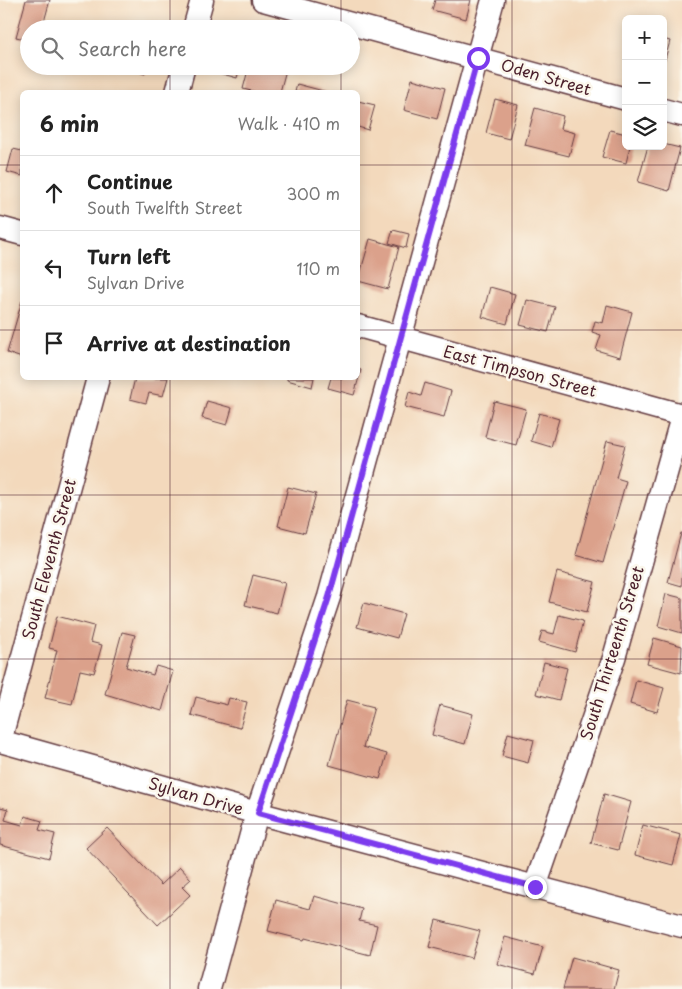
<!DOCTYPE html>
<html lang="en">
<head>
<meta charset="utf-8">
<style>
  body { margin:0; font-family:"Playpen Sans",sans-serif; background:#f6f6f6; color:#222 }
  .controls { position:absolute; right:15px; top:15px; display:grid; overflow:hidden; border-radius:8px; box-shadow:0 2px 12px #0003 }
  .controls button { width:45px; height:45px; display:grid; place-items:center; padding:0; border:0; border-bottom:1px solid #e0e0e0; background:#fff; color:#222; font:25px sans-serif }
  .stop { position:absolute; width:15px; height:15px; margin:-11px; border:4px solid #7c3aed; border-radius:50%; background:#fff }
  .stop.end { background:#7c3aed; border-color:#fff; box-shadow:0 1px 5px #0008 }
  .list { margin:0; padding:0; list-style:none }
  h2 { display:flex; justify-content:space-between; align-items:center; height:65px; margin:0; padding:0 20px; font-size:21px }
  h2 small { font-size:16px; font-weight:400; color:#767676 }
  .list li { display:grid; grid-template-columns:32px 1fr auto; gap:15px; align-items:center; box-sizing:border-box; height:75px; padding:0 20px; border-top:1px solid #e0e0e0 }
  .list b { display:block; font-size:19px; white-space:nowrap }
  .list p { margin:0; font-size:16px; white-space:nowrap; color:#767676 }
  .list em { font-size:16px; font-style:normal; color:#767676 }
  .icon { flex:none; width:28px; height:28px; fill:none; stroke:currentColor; stroke-width:2; stroke-linecap:round; stroke-linejoin:round }
  .map { position:relative; flex:none; width:682px; height:989px; overflow:hidden }
  .search { position:absolute; background:#fff; box-shadow:0 2px 12px #0003; left:20px; top:20px; width:340px; height:55px; display:flex; align-items:center; gap:12px; box-sizing:border-box; padding:0 18px; border-radius:28px; color:#767676; font-size:19px }
  .panel { position:absolute; background:#fff; box-shadow:0 2px 12px #0003; left:20px; top:90px; width:340px; height:290px; border-radius:8px }
  .map>svg:first-child { display:block }
  .building { fill:#dba18b }
  .lines { fill:none; stroke-linecap:round; stroke-linejoin:round }
  .minor-casing { stroke:#633b41; stroke-width:25 }
  .minor { stroke:#fff; stroke-width:22 }
  .route { stroke:#7c3aed; stroke-width:6 }
  .grid { fill:none; stroke:#4a1f2b; stroke-width:1; stroke-opacity:0.55 }
  .labels { text-anchor:middle; stroke-width:5; stroke-linejoin:round; paint-order:stroke }
  .street-label { font-size:16px; fill:#4a1f2b; stroke:#fbf7ec }
</style>
</head>
<body>
<div class="map">
<svg width="682" height="989" viewBox="0 0 682 989">
  <rect width="100%" height="100%" fill="#fbf7ec"/>
  <filter id="ink" filterUnits="userSpaceOnUse"><feTurbulence type="fractalNoise" baseFrequency=".02" numOctaves="2"/><feDisplacementMap in="SourceGraphic" scale="10" xChannelSelector="R" yChannelSelector="G"/><feConvolveMatrix kernelMatrix="1 2 1 2 8 2 1 2 1" color-interpolation-filters="sRGB"/></filter>
  <filter id="wash" filterUnits="userSpaceOnUse"><feTurbulence type="fractalNoise" baseFrequency=".0096" numOctaves="4" result="noise"/><feDisplacementMap in="SourceGraphic" scale="20" xChannelSelector="R" yChannelSelector="G"/><feGaussianBlur stdDeviation="1.12" result="paint"/><feColorMatrix in="noise" values="0 0 0 0 0 0 0 0 0 0 0 0 0 0 0 0 0 1.4 0 .05"/><feComposite in="paint" operator="in"/></filter>
  <g filter="url(#wash)">
    <rect width="100%" height="100%" fill="#f3d9bc"/>
    <g id="blocks">
      <path class="building" d="M26 0H50L42 29H29V40L16 37Z
        M435 0H471L466 19 432 10Z
        M663 39 670 41 664 63H663Z
        M119 66H147L145 74Z
        M213 66H240L237 78 212 71Z
        M249 66H287L280 92H256L243 89Z
        M412 79 445 88 437 119 404 110Z
        M297 84 327 92H295Z
        M495 99 518 105 509 139 486 133Z
        M358 101 375 105 368 130 358 127Z
        M535 108 563 116 560 129 575 133 569 156 525 145Z
        M610 130 626 134V146H630L626 163 602 157Z
        M663 144 680 148 669 191 638 182 648 146H663Z
        M13 149 22 151V176L7 172Z
        M393 230 409 234 406 248 389 243Z
        M370 239 399 247 388 289 358 281Z
        M490 287 515 294 507 324 482 317Z
        M527 300 555 307 548 332 520 325Z
        M22 301V358L7 353Z
        M607 305 632 312 620 357 596 350 601 335 592 332 595 321 603 323Z
        M358 369 361 370 354 395 328 388 331 378H358Z
        M135 378H168L163 396 149 393 146 403 130 399Z
        M287 378H314L312 387 287 380Z
        M425 383 451 391 444 417 405 407 409 392 421 396Z
        M207 401 232 408 227 425 202 418Z
        M494 401 526 409 516 445 485 437Z
        M539 413 559 419 551 447 531 441Z
        M607 441 625 445 616 478 626 481 603 563 576 555Z
        M288 487 316 494 305 533 278 526Z
        M681 533H682V586L668 582Z
        M557 572 595 582 587 612 549 602Z
        M253 575 285 583 277 613 245 605Z
        M666 594 682 598V633L658 626Z
        M364 603 404 614 397 638 357 627Z
        M559 615 583 621 575 652 539 642 542 631 554 634Z
        M57 616 94 626 90 642 102 645 94 673 80 670 72 704 45 698 57 650 49 648Z
        M122 632 135 635 126 667 153 675 156 666 173 671 162 711 105 694Z
        M654 638 682 646 681 673 647 664Z
        M544 662 567 668 559 700 536 694Z
        M636 680 664 688 657 712 630 704Z
        M196 697 227 705 229 698 247 702 240 728 191 715Z
        M347 700 374 707 363 747 387 754 380 779 329 765Z
        M440 705 473 714 465 744 432 735Z
        M508 733 534 740 528 763 502 756Z
        M604 794 631 802 618 850 591 843Z
        M0 807 8 809 5 820 22 825 25 816 42 821 39 830 55 834 49 858 0 845Z
        M643 825 681 835 673 865 635 855Z
        M107 828 161 885 180 867 191 879 182 887 190 895 158 925 86 848Z
        M314 896 362 909 359 921 377 925 370 955 305 938 304 940 268 931 276 900 310 909Z
        M436 920 480 931 472 958 429 947Z
        M505 937 543 947 535 974 497 964Z
        M572 957 619 970 614 989H563Z"/>
    </g>
  </g>
  <g filter="url(#ink)">
    <use href="#blocks" fill-opacity="0" stroke="#633b41" stroke-width="1"/>
    <g class="lines">
      <g class="minor-casing">
        <path id="minor" d="M263 0 626 99
          M194 29 202 0
          M177 92 184 66
          M663 110 682 115
          M0 228 22 234
          M358 326 682 415
          M0 741 257 813 682 926
          M0 741 98 378
          M535 887 614 658 682 417
          M209 989 257 813 329 597 493 0"/>
      </g>
      <use href="#minor" class="minor"/>
    </g>
  </g>
  <g class="lines" filter="url(#ink)">
    <path class="route" d="M478 58 329 597 258 813 535 887"/>
  </g>
  <path class="grid" d="M170 0V29M341 0V29M512 0V989M170 66V92M341 66V92M0 165H22M358 165H682M0 330H22M358 330H682M170 378V989M341 378V989M0 495H682M0 659H682M0 824H682"/>
  <g class="labels">
    <g class="street-label">
      <text transform="translate(546 77) rotate(16)" y="6">Oden Street</text>
      <text transform="translate(520 371) rotate(15)" y="6">East Timpson Street</text>
      <text transform="translate(49 559) rotate(-75)" y="6">South Eleventh Street</text>
      <text transform="translate(612 653) rotate(-73)" y="6">South Thirteenth Street</text>
      <text transform="translate(196 796) rotate(16)" y="6">Sylvan Drive</text>
    </g>
  </g>
</svg>
<div class="controls">
<button>+</button>
<button>−</button>
<button><svg class="icon" aria-label="layers" viewBox="0 0 24 24"><path d="M12 4l9 5-9 5-9-5zM3 14l9 5 9-5"/></svg></button>
</div>
<div class="stop" style="left:478px;top:58px"></div>
<div class="stop end" style="left:535px;top:887px"></div>
<div class="search"><svg class="icon" aria-label="search" viewBox="0 0 24 24"><circle cx="10" cy="10" r="6"/><path d="M15 15l6 6"/></svg>Search here</div>
<section class="panel">
<h2>6 min<small>Walk · 410 m</small></h2>
<ul class="list">
<li><svg class="icon" aria-label="ahead" viewBox="0 0 24 24"><path d="M12 20V5M6 11l6-6 6 6"/></svg><div><b>Continue</b><p>South Twelfth Street</p></div><em>300 m</em></li>
<li><svg class="icon" aria-label="left" viewBox="0 0 24 24"><path d="M17 20v-9H6M10 6l-5 5 5 5"/></svg><div><b>Turn left</b><p>Sylvan Drive</p></div><em>110 m</em></li>
<li><svg class="icon" aria-label="arrive" viewBox="0 0 24 24"><path d="M6 21V4h12l-3 4 3 4H6"/></svg><div><b>Arrive at destination</b></div></li>
</ul>
</section>
</div>
</body>
</html>
